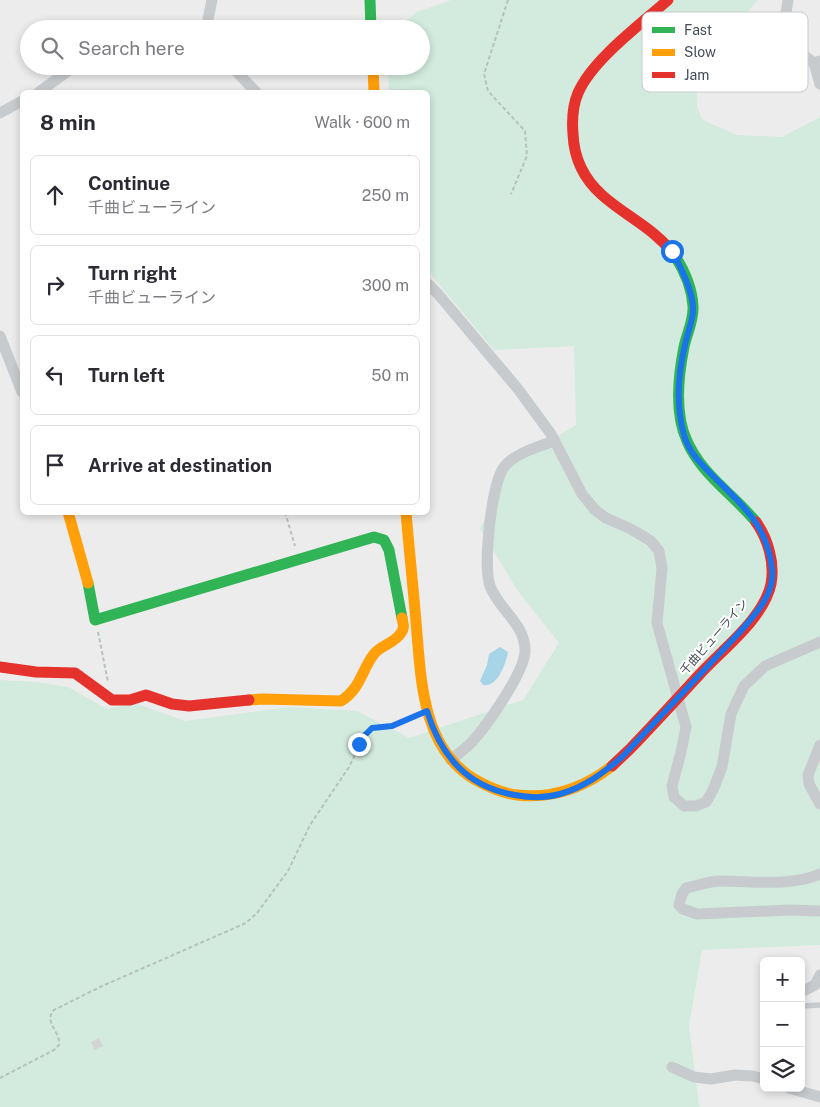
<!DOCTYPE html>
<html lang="en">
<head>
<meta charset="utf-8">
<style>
  body { margin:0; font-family:"Public Sans","Noto Sans JP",sans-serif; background:#f2f2f3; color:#2b2b33 }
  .controls { position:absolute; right:15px; bottom:15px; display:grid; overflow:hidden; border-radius:8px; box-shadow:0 2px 8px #0003 }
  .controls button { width:45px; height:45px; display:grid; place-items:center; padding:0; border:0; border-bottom:1px solid #e1e1e2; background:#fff; color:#2b2b33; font:25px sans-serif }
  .stop { position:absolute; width:15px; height:15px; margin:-11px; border:4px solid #1a73e8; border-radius:50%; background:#fff }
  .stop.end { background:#1a73e8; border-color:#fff; box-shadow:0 1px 5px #0008 }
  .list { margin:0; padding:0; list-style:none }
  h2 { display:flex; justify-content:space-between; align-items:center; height:65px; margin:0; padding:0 20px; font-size:21px }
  h2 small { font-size:16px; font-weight:400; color:#7c7c81 }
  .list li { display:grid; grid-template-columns:32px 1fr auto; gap:15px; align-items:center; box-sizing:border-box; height:80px; margin:0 10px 10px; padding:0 10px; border:1px solid #e1e1e2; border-radius:8px }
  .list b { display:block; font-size:19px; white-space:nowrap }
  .list p { margin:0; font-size:16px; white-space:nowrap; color:#7c7c81 }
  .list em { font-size:16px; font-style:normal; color:#7c7c81 }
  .icon { flex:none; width:28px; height:28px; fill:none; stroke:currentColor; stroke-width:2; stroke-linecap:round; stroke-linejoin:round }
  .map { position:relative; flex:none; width:820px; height:1107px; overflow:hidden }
  .search { position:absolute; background:#fff; box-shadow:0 2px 8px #0003; left:20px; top:20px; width:410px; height:55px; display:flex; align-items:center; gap:12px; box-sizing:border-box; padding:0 18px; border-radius:28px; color:#7c7c81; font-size:19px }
  .panel { position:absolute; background:#fff; box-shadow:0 2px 8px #0003; left:20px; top:90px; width:410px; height:425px; border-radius:8px }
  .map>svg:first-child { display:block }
  .green { fill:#d2ebde }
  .water { fill:#a8d4e7 }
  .building { fill:#d4d4d6 }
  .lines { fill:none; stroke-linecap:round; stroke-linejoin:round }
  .path { stroke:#b6c1be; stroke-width:2; stroke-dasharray:4 2.5; stroke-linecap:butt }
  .lane { stroke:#c8cbcd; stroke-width:5.5 }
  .street { stroke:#c8cbcd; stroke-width:11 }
  .fast { stroke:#30b455; stroke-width:11 }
  .slow { stroke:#ff9f0a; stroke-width:11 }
  .jam { stroke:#e5322d; stroke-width:11 }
  .route { stroke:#1a73e8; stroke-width:6 }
  .labels { text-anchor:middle; stroke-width:4; stroke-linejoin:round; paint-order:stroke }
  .street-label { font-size:12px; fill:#454d57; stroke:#fff }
  .key { fill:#fff; stroke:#c7cacd; stroke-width:1 }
  .key-label { font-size:14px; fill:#454d57 }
</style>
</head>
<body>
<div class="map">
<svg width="820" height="1107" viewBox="0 0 820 1107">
  <rect width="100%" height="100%" fill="#edecec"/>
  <path class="green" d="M451 0H758L731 30 704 73 697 92V107L702 119 712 124 737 135 782 137 820 117V945L702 950 689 1026 699 1105 701 1107H0V680L36 682 68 687 107 709 135 703 185 721 289 707 357 711 409 738 523 700 559 643 518 591 480 529 511 463 576 425 574 346 494 350 428 271V92H389L388 66H421V29H396L417 12Z"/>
  <path class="water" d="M500 647 508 652C506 664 497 688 483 685L480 681 487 665 489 654Z"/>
  <path class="building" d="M99 1038 103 1046 94 1050 91 1042Z"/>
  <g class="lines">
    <path class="path" d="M508 0 484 74 488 91 525 131 527 156 511 194
      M285 512 295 546
      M98 632 108 682
      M0 1078 54 1050 59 1045C61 1032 43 1022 54 1010L100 987 246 923 257 913 288 871 310 825 349 767 364 736 372 728 392 726 414 716"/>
    <path class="lane" d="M801 1006 820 1005"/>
    <path class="street" d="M788 0 786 13 798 51 814 63 820 61
      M206 29 212 0
      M814 63 820 84
      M231 66 256 92
      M39 92 75 66
      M0 113 22 101
      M428 284 438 294 518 389 551 434 582 494 595 510 606 518 631 529 651 541 659 551 662 568 657 623 686 727 681 752 672 786 674 797 684 806H696L706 802 713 790 722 767 731 714 744 686 765 666 820 642
      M0 336 22 392
      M820 745 808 775 809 784 820 804
      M451 760C457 755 463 750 469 745 484 730 524 673 525 652 526 624 499 610 490 586 483 566 491 485 504 467 515 453 538 447 554 441
      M820 874C788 887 753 881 720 881 709 881 697 886 686 888L682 894 679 905 683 909 697 914 789 910 820 911
      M801 992 815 985 820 975
      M672 1067 694 1077 711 1079 735 1075 753 1076 764 1079
      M789 1088 820 1097"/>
    <path class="fast" d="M370 0 371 29
      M675 256C684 270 692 288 693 306 694 320 687 333 684 347 678 377 674 413 687 441 701 474 734 495 756 522
      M88 583 95 620 374 537 384 540 389 550 402 618"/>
    <path class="slow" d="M373 66 374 92
      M68 512 88 583
      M406 512C409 549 413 585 416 622 421 677 421 747 474 779 488 787 501 793 517 795 552 799 584 788 612 766
      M249 700 262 699 341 701C361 688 361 671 374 654 381 645 395 643 401 633 405 627 403 624 402 618"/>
    <path class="jam" d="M668 0C641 24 592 60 578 93 573 105 572 122 573 134 574 158 584 179 602 195 625 216 656 229 675 256
      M0 667 36 672 75 673 112 700H130L146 695 172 704 189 706 249 700
      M612 766 630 749C654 724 677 699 700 674 723 649 764 618 771 584 775 563 768 539 756 522"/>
  </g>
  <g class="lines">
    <path class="route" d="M359 744 364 736 372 728 392 726 427 711C441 756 467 787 515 795 530 798 546 798 560 794 585 787 603 773 622 757L738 634C754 616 775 595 772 569 767 524 742 505 712 475 701 464 688 451 684 435 676 406 678 374 685 345 687 334 694 318 693 308 693 292 680 265 672 251"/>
  </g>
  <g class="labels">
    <g class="street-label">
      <text transform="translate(714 637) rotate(-49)" y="4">千曲ビューライン</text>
    </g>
  </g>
  <rect x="642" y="12" width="166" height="80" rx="8" class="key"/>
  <rect x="652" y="27" width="23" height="6" fill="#30b455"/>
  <rect x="652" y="49" width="23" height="7" fill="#ff9f0a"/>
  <rect x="652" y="72" width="23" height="6" fill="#e5322d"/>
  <g class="key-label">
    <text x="684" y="35">Fast</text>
    <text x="684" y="57">Slow</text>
    <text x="684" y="80">Jam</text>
  </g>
</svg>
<div class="controls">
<button>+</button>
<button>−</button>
<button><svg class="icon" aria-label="layers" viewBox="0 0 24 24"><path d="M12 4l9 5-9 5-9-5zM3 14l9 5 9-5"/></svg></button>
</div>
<div class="stop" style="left:672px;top:251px"></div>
<div class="stop end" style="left:359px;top:744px"></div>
<div class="search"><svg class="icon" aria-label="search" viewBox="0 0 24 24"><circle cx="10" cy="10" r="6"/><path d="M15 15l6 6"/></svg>Search here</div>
<section class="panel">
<h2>8 min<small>Walk · 600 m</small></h2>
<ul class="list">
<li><svg class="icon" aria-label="ahead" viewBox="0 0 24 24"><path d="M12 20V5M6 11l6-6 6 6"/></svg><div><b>Continue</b><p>千曲ビューライン</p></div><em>250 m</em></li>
<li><svg class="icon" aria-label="right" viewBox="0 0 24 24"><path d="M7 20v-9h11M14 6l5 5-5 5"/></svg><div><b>Turn right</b><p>千曲ビューライン</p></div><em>300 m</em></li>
<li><svg class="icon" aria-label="left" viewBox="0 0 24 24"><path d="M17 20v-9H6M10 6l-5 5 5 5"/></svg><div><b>Turn left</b></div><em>50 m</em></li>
<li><svg class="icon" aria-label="arrive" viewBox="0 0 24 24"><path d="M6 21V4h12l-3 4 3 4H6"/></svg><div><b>Arrive at destination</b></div></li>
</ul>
</section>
</div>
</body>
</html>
